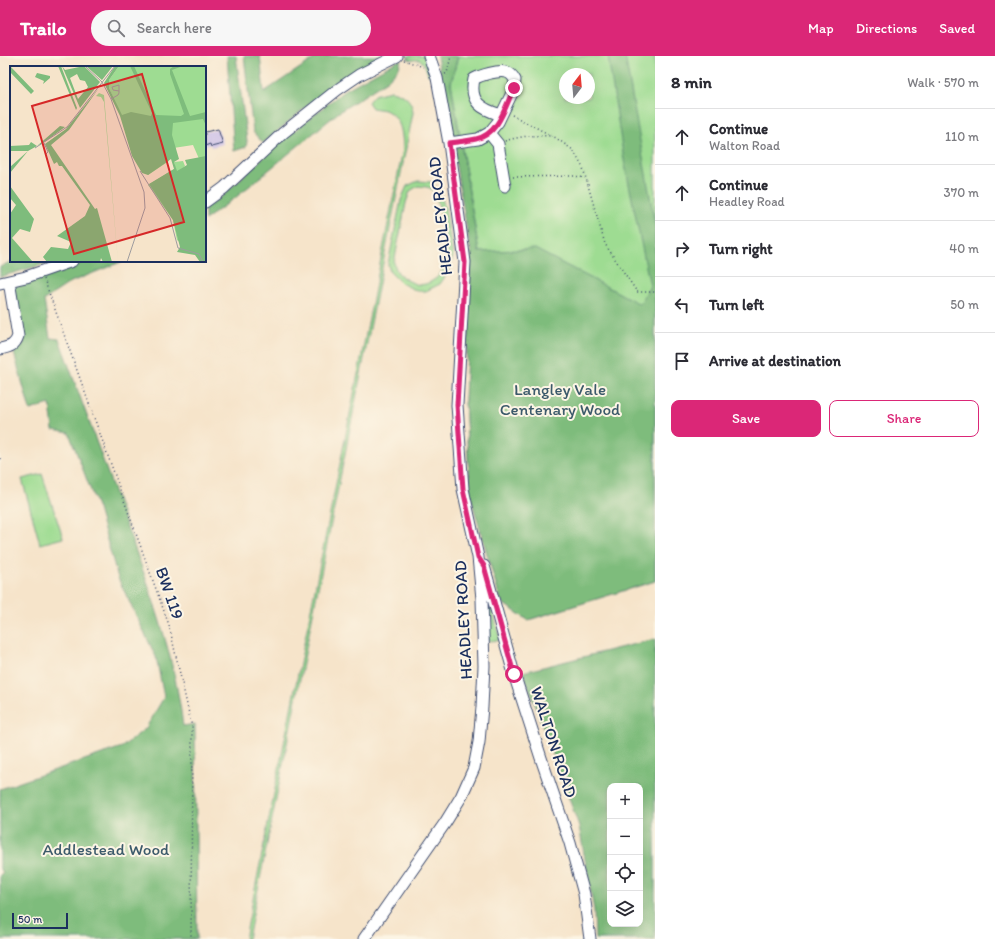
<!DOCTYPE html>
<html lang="en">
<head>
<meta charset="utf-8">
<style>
  body { margin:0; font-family:Itim,sans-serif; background:#f7f7f7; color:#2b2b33 }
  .controls { position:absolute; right:12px; bottom:12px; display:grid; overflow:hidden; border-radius:8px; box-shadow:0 4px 16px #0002 }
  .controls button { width:36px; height:36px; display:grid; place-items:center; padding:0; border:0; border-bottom:1px solid #e1e1e2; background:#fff; color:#2b2b33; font:20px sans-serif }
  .compass { position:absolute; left:559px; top:12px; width:36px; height:36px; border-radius:50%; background:#fff; box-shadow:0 4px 16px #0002; rotate:16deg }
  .scale { position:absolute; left:12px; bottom:10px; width:56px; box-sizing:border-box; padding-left:4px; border:2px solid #1b2f5e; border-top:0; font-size:11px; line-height:14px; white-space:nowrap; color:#1b2f5e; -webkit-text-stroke:3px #fcf5e5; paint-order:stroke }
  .stop { position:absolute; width:12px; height:12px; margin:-9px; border:3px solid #db2777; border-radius:50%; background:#fff }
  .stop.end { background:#db2777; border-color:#fff; box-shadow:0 1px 4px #0008 }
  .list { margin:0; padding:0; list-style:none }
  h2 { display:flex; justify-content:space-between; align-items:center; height:52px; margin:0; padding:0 16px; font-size:17px }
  h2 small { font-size:13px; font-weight:400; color:#7c7c81 }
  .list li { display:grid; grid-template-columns:26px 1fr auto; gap:12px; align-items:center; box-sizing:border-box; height:56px; padding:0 16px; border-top:1px solid #e1e1e2 }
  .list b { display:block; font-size:15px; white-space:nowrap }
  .list p { margin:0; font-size:13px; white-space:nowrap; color:#7c7c81 }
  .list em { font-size:13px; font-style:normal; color:#7c7c81 }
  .actions { display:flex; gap:8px; padding:12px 16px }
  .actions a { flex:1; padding:9px 0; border:1px solid #db2777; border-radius:8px; text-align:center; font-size:14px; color:#db2777 }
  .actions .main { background:#db2777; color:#fff }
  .icon { flex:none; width:22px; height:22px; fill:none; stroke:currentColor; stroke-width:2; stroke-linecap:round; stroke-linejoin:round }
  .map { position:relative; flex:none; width:655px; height:883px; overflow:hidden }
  header { display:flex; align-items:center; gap:24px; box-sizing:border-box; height:56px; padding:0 20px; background:#db2777; color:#fff }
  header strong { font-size:19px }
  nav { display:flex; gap:22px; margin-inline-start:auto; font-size:14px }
  .search { width:280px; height:36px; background:#f7f7f7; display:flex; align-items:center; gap:10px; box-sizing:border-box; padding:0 14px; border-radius:22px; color:#7c7c81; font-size:15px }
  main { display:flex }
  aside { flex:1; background:#fff }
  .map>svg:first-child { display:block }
  .green { fill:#9edc92; stroke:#5c8678; fill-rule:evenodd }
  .forest { fill:#7ebc7c; stroke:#4c766d; fill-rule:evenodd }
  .building { fill:#c5b8e7 }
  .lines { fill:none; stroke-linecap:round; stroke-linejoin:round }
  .minor-casing { stroke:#3c4a6e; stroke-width:13 }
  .path { stroke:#3c4a6e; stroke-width:1.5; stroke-dasharray:1 3; stroke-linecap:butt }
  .minor { stroke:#fff; stroke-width:11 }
  .route { stroke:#db2777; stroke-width:5 }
  .labels { text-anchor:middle; stroke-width:4; stroke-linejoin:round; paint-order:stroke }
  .street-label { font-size:17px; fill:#1b2f5e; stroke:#fcf5e5 }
  .park-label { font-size:17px; fill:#3c5a6b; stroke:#fcf5e5 }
  .inset-road { fill:none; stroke:#9e9c9f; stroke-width:1 }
  .view { fill:#d62828; fill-opacity:0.15; stroke:#d62828; stroke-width:2 }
  .inset-edge { fill:none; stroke:#1b2f5e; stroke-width:2 }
</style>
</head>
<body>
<header>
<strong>Trailo</strong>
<div class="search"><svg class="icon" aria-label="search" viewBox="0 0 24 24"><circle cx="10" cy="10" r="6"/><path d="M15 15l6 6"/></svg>Search here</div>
<nav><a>Map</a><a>Directions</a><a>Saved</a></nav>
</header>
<main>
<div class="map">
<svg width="655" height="883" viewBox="0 0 655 883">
  <rect width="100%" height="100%" fill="#fcf5e5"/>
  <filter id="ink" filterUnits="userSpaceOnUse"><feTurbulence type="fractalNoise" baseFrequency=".025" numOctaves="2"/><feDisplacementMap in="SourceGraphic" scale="8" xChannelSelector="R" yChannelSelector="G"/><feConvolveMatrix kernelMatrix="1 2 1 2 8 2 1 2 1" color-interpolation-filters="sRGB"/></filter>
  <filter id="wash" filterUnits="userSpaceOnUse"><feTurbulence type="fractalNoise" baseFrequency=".012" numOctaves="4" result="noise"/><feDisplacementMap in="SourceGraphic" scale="16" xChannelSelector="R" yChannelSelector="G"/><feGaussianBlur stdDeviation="0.9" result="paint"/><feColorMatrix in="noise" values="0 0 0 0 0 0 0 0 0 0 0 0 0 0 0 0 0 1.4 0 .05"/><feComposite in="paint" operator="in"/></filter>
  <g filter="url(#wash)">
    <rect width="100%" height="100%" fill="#f6e4ca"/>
    <path class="green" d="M408 0H426L431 20 428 19C426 13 425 6 419 4 415 3 412 5 408 3Z
      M458 0H655V525L528 564 501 546 470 438 465 344 479 196 451 27ZM565 18H589V42H565Z
      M391 35C404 38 412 43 413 57L248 883H245L403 93C402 77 402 62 385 54 381 53 376 53 372 52L368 46 374 39Z
      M418 125 431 126 439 134 445 152 453 200 449 215 440 228 426 235H417L401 227 390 216 388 208 401 144 407 130ZM418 130C424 131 431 130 434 136 439 143 448 192 447 200 446 210 441 220 432 225 426 229 418 230 411 226 401 221 397 218 394 207L406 147 410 135Z
      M42 418 63 482 40 488 22 423Z
      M485 523 500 584 489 585Z"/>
    <path class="forest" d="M227 0H236L247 85 246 91 234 95Z
      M244 0H260L264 36 318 0H382L335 27 263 87 253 76Z
      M437 0H458L451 27 479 196 535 193 640 248 650 230 624 104 608 0H625L655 169V525L528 564 501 546 470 438 465 344 471 197Z
      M401 3 399 12 388 24 339 56 235 142 205 164V151L220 142 273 92 345 34Z
      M12 205H54L0 221V211Z
      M88 205H123L71 226 44 244 50 282 59 283C82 346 105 409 127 471 151 536 175 601 183 670L195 668 197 883H0V819L3 816 0 813V733L122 691 146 672 164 641 156 601 118 522 98 453 69 377 53 374 50 348 30 354 14 297 24 287 13 230Z
      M655 583V883H595L594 854 579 770 523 616ZM610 730H640V868H610Z"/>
    <g id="blocks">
      <path class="building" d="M218 73 223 88 211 91 210 88 205 90V76Z"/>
    </g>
  </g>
  <g filter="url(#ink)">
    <use href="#blocks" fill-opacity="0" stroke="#3c4a6e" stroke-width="1"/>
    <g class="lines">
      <g class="minor-casing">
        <path id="minor" d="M489 77 498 88 505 130
          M449 87 478 83 489 77 498 66 514 33 515 24C513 20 511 17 506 16 498 14 481 19 474 23 469 46 481 53 501 59
          M205 146 224 132 283 77 337 34 359 19 397 0
          M0 227 26 221 72 205
          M0 293C9 291 15 290 18 280L9 225
          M484 510 514 618 541 702 570 787 584 838 590 883
          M364 883 445 767 461 741 474 712 479 686 482 651 484 610 482 543 478 501 463 433 457 349 465 206 449 87 437 22 429 0"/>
      </g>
      <path class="path" d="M404 4 423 11
        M445 18 447 17 451 0
        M512 59 556 82 573 94 583 112 605 188 637 236H655
        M505 85C521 80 534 79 551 80
        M513 121 575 120 585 122
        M44 223 169 569 192 671 191 883
        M0 403 3 402"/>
      <use href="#minor" class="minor"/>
    </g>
  </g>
  <g class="lines" filter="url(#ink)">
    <path class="route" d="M514 32C505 51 499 78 476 83 467 85 458 86 449 87L465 206 457 349 463 433 478 501 484 510 514 618"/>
  </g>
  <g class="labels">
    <g class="street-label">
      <text transform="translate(440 160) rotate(-96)" y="6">HEADLEY ROAD</text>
      <text transform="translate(170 537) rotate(71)" y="6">BW 119</text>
      <text transform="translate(463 564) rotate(-93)" y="6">HEADLEY ROAD</text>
      <text transform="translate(554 686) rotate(72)" y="6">WALTON ROAD</text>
    </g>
    <g class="park-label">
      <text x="560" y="339">Langley Vale<tspan x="560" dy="20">Centenary Wood</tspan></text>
      <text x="106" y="799">Addlestead Wood</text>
    </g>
  </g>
  <g transform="translate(10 10)">
    <rect width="196" height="196" fill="#f6e4ca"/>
    <path d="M109 0H196V196L167 174 163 154 138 119 164 103 166 105 164 96 173 95 175 100 170 104 190 95 183 79 157 83 159 95 138 109 99 22V14ZM89 27 94 29 108 196 94 36 91 31 86 30Z" fill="#9edc92"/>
    <path d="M0 0 24 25 21 28 0 6ZM48 0H51L67 42 66 44ZM52 0 55 4 74 0 90 16 70 42ZM67 8 70 14 75 15 78 21 68 33 60 12ZM76 0H103L92 14ZM105 0H109L99 14V22L112 49 121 46 141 50 142 47 120 0H124L146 49 171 50 174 48 160 8V3L164 0H173L162 4 180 50 196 46V60L193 53 163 57 162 69 169 93 164 96 167 105 177 99 175 94 196 90V196H190L185 189 167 186 170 181 163 154 139 118 164 103 161 93 138 109 132 107 122 90 110 50 94 17ZM27 7 40 10V12L33 18 34 15 25 11ZM89 22 59 64 41 79 85 143 87 142 102 196H93L91 192 90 196H37L33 191 41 181 58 183 61 176 47 170 75 150 80 139 52 100H49L47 96 44 98 35 78 56 63ZM50 60 55 61 36 75 18 85 0 107V101L18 85H0V80L19 79 21 76 27 80ZM0 120 24 153 20 166 10 163 2 172 23 196H1L0 193V148L6 139 0 132Z" fill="#7ebc7c" fill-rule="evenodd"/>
    <path class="inset-road" d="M75 0 92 16 101 33 134 126 135 142 117 196M101 33 108 29 109 27V19L102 21 103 24 109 25M34 77 38 86 35 89M25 82 57 61 105 0M130 105 160 152 168 182 189 188 193 196"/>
    <path class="view" d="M132 8 174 156 64 188 22 40Z"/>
    <rect width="196" height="196" class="inset-edge"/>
  </g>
</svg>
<div class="controls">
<button>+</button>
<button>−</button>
<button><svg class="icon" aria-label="locate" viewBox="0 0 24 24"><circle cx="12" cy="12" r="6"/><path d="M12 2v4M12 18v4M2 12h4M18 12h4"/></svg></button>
<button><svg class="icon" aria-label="layers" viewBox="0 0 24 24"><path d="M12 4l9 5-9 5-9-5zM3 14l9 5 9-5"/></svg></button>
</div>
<svg class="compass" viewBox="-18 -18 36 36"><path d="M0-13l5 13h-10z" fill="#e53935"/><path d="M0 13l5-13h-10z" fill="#7c7c81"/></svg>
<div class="scale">50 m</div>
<div class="stop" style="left:514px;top:618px"></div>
<div class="stop end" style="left:514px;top:32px"></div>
</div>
<aside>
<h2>8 min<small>Walk · 570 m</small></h2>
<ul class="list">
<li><svg class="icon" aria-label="ahead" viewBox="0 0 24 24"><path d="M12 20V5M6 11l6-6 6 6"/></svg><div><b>Continue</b><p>Walton Road</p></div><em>110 m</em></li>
<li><svg class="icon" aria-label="ahead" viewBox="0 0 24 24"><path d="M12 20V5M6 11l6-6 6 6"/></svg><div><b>Continue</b><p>Headley Road</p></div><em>370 m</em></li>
<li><svg class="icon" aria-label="right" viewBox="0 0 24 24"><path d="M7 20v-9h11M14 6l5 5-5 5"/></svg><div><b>Turn right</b></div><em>40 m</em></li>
<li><svg class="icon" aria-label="left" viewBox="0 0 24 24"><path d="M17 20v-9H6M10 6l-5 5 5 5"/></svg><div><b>Turn left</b></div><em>50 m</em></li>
<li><svg class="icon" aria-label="arrive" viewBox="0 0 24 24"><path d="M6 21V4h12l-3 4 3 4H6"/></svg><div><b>Arrive at destination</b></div></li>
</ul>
<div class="actions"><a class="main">Save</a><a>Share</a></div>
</aside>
</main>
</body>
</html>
